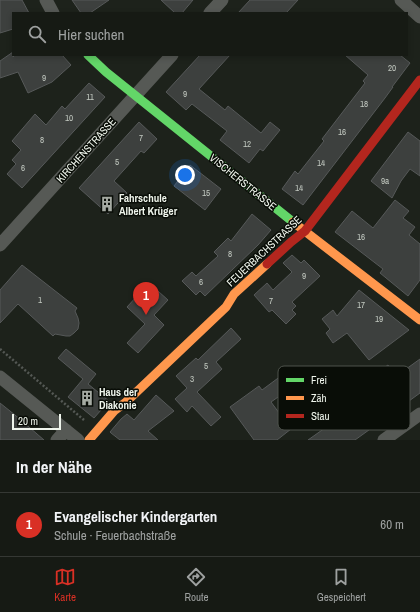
<!DOCTYPE html>
<html lang="de">
<head>
<meta charset="utf-8">
<style>
  body { margin:0; font-family:"Archivo Narrow",sans-serif; background:#1f231d; color:#f1f3f6 }
  .scale { position:absolute; left:12px; bottom:10px; width:49px; box-sizing:border-box; padding-left:4px; border:2px solid #eff5ec; border-top:0; font-size:11px; line-height:14px; white-space:nowrap; color:#eff5ec; -webkit-text-stroke:3px #090d07; paint-order:stroke }
  .you { position:absolute; left:185px; top:175px; width:14px; height:14px; margin:-10px; border:3px solid #fff; border-radius:50%; background:#1a73e8; box-shadow:0 0 0 6px #1a73e833 }
  .badge { display:grid; place-items:center; width:26px; height:26px; border-radius:50%; background:#d93025; color:#fff; font-size:13px; font-weight:700 }
  .pin { position:absolute; translate:-50% -33px; filter:drop-shadow(0 1px 2px #0008) }
  .pin::after { content:''; position:absolute; top:21px; width:14px; height:12px; background:inherit; clip-path:polygon(0 0,100% 0,50% 100%) }
  .list { margin:0; padding:0; list-style:none }
  h2 { display:flex; justify-content:space-between; align-items:center; height:52px; margin:0; padding:0 16px; font-size:17px }
  h2 small { font-size:13px; font-weight:400; color:#9ea1a0 }
  .list li { display:grid; grid-template-columns:26px 1fr auto; gap:12px; align-items:center; box-sizing:border-box; height:64px; padding:0 16px; border-top:1px solid #353834 }
  .list b { display:block; font-size:15px; white-space:nowrap }
  .list p { margin:0; font-size:13px; white-space:nowrap; color:#9ea1a0 }
  .list em { font-size:13px; font-style:normal; color:#9ea1a0 }
  .icon { flex:none; width:22px; height:22px; fill:none; stroke:currentColor; stroke-width:2; stroke-linecap:round; stroke-linejoin:round }
  .map { position:relative; flex:none; width:420px; height:440px; overflow:hidden }
  .search { position:absolute; background:#161a14; box-shadow:0 2px 6px #0003; left:12px; right:12px; top:12px; height:44px; display:flex; align-items:center; gap:10px; box-sizing:border-box; padding:0 14px; border-radius:0px; color:#9ea1a0; font-size:15px }
  .sheet { height:116px; background:#161a14 }
  nav { display:flex; justify-content:space-around; align-items:center; box-sizing:border-box; height:56px; border-top:1px solid #353834; background:#161a14; font-size:11px; color:#9ea1a0 }
  nav a { display:grid; justify-items:center; gap:2px }
  nav .on { color:#d93025 }
  .map>svg:first-child { display:block }
  .building { fill:#3d403e; stroke:#565959 }
  .lines { fill:none; stroke-linecap:round; stroke-linejoin:round }
  .path { stroke:#545854; stroke-width:2.5; stroke-dasharray:2 2; stroke-linecap:butt }
  .street { stroke:#565955; stroke-width:13 }
  .fast { stroke:#63d668; stroke-width:9 }
  .slow { stroke:#ff974d; stroke-width:9 }
  .jam { stroke:#b3261e; stroke-width:9 }
  .labels { text-anchor:middle; stroke-width:3; stroke-linejoin:round; paint-order:stroke }
  .number-label { font-size:9px; fill:#c2c8c0 }
  .street-label { font-size:11px; fill:#eff5ec; stroke:#090d07 }
  .poi-label { font-size:11px; font-weight:bold; fill:#eff5ec; stroke:#090d07; text-anchor:start }
  .key { fill:#090d07; stroke:#4e534c; stroke-width:1 }
  .key-label { font-size:11px; fill:#eff5ec }
</style>
</head>
<body>
<div class="map">
<svg width="420" height="440" viewBox="0 0 420 440">
  <rect width="100%" height="100%" fill="#1d221b"/>
  <path class="building" d="M0 0H22L29 13H13V29L0 33Z
    M72 0H109L90 13H81Z
    M161 0H193L182 13H175Z
    M250 0H298L286 13H238Z
    M13 52V57L15 55H62L71 65 52 82 28 93 18 72 0 78V61Z
    M200 55H230L199 89 225 110 228 106 261 133 270 122 280 130 263 151 260 149 249 163 220 140 227 131 192 104 186 110 166 92Z
    M345 55H400L410 63 392 87H393L385 98 303 205 282 189 295 171 298 174 324 141 322 139 365 83 363 81 368 75Z
    M89 83 105 97 22 188 7 174 16 164 12 160 21 150 12 141 35 114 46 125 62 106 65 109Z
    M139 122 157 139 144 153 141 151 114 181 127 193 108 214 79 188Z
    M408 132 420 141V176L410 169 401 181 392 198 371 181Z
    M190 165 221 189 205 210 174 186Z
    M395 200 409 211 403 218 415 227 409 235 420 244V280L408 296 380 273 383 269 335 232 352 211 373 228Z
    M252 214 271 230 258 245 205 296 200 291 196 295 182 281 192 272 196 276 218 256 214 252 228 238 231 241Z
    M292 255 301 263 304 260 320 276 292 302 296 306 292 310 296 314 286 324 272 310 269 312 254 295 267 283 273 290 292 272 283 263Z
    M22 265 77 308 75 311 78 318 79 323 78 329 74 333 70 336H66L55 334 53 336 18 304 0 323V290Z
    M149 283 168 300 154 315 164 325 138 353 127 343 145 324 127 307Z
    M359 290 409 330 369 360 347 333 333 343 326 333 330 329 322 319 333 310 337 316Z
    M231 328 241 339 216 362 222 369 197 392 221 417 211 426 192 406 187 412 175 399 187 388 176 376 196 358 198 360Z
    M66 349 96 374 88 384 109 401 94 418 68 397 83 379 58 358Z
    M420 359V393L380 422 355 440H308L349 411 340 399 388 365 394 373 400 369 402 372Z
    M289 370 298 383 271 402 291 429 277 440H254L230 407 259 386 262 390Z
    M156 395 174 411 148 431 158 440H120L111 433 110 432 121 419 127 414 134 420Z
    M0 403 15 415 44 440H0Z"/>
  <g class="lines">
    <path class="path" d="M0 349 84 420"/>
    <path class="street" d="M46 0 53 13
      M401 0 420 17
      M210 13 222 0
      M0 245 172 55
      M0 377 78 440
      M57 440 66 430
      M384 440 420 414"/>
    <path class="fast" d="M88 55 106 72 293 222"/>
    <path class="slow" d="M293 222 420 320
      M89 440 114 411 126 402 226 307 234 294 267 264"/>
    <path class="jam" d="M267 264 291 242 305 231 420 80"/>
  </g>
  <defs>
    <g id="building-bare" transform="scale(1.2)"><path d="M-4-6H4V6H1V3H-1V6H-4ZM-2.5-4.3h1.7v1.8h-1.7ZM.8-4.3h1.7v1.8H.8ZM-2.5-1h1.7V.8h-1.7ZM.8-1h1.7V.8H.8Z" fill="#a6aba3" stroke="#090d07" stroke-width="2.5" paint-order="stroke"/></g>
  </defs>
  <g fill-rule="evenodd">
    <use href="#building-bare" x="107" y="204"/>
    <use href="#building-bare" x="87" y="398"/>
  </g>
  <g class="labels">
    <g class="number-label">
      <text x="392" y="71">20</text>
      <text x="44" y="81">9</text>
      <text x="185" y="97">9</text>
      <text x="90" y="100">11</text>
      <text x="364" y="107">18</text>
      <text x="69" y="121">10</text>
      <text x="342" y="135">16</text>
      <text x="141" y="141">7</text>
      <text x="42" y="143">8</text>
      <text x="247" y="147">12</text>
      <text x="117" y="165">5</text>
      <text x="321" y="166">14</text>
      <text x="23" y="171">6</text>
      <text x="385" y="184">9a</text>
      <text x="299" y="191">14</text>
      <text x="206" y="196">15</text>
      <text x="361" y="240">16</text>
      <text x="230" y="257">8</text>
      <text x="304" y="279">9</text>
      <text x="201" y="285">6</text>
      <text x="40" y="303">1</text>
      <text x="271" y="304">7</text>
      <text x="361" y="308">17</text>
      <text x="379" y="322">19</text>
      <text x="206" y="369">5</text>
      <text x="192" y="382">3</text>
    </g>
    <g class="street-label">
      <text transform="translate(86 150) rotate(-48)" y="4">KIRCHENSTRASSE</text>
      <text transform="translate(243 182) rotate(39)" y="4">VISCHERSTRASSE</text>
      <text transform="translate(264 251) rotate(-43)" y="4">FEUERBACHSTRASSE</text>
    </g>
    <g class="poi-label">
      <text x="119" y="202">Fahrschule<tspan x="119" dy="13">Albert Krüger</tspan></text>
      <text x="99" y="396">Haus der<tspan x="99" dy="13">Diakonie</tspan></text>
    </g>
  </g>
  <rect x="278" y="366" width="132" height="64" rx="6" class="key"/>
  <rect x="286" y="378" width="18" height="4" fill="#63d668"/>
  <rect x="286" y="396" width="18" height="4" fill="#ff974d"/>
  <rect x="286" y="414" width="18" height="4" fill="#b3261e"/>
  <g class="key-label">
    <text x="311" y="384">Frei</text>
    <text x="311" y="402">Zäh</text>
    <text x="311" y="420">Stau</text>
  </g>
</svg>
<div class="scale">20 m</div>
<div class="you"></div>
<div class="pin badge" style="left:146px;top:315px">1</div>
<div class="search"><svg class="icon" aria-label="search" viewBox="0 0 24 24"><circle cx="10" cy="10" r="6"/><path d="M15 15l6 6"/></svg>Hier suchen</div>
</div>
<section class="sheet">
<h2>In der Nähe<small></small></h2>
<ul class="list">
<li><span class="badge">1</span><div><b>Evangelischer Kindergarten</b><p>Schule · Feuerbachstraße</p></div><em>60 m</em></li>
</ul>
</section>
<nav>
<a class="on"><svg class="icon" aria-label="map" viewBox="0 0 24 24"><path d="M3 6l6-2 6 2 6-2v14l-6 2-6-2-6 2zM9 4v14M15 6v14"/></svg>Karte</a>
<a><svg class="icon" aria-label="directions" viewBox="0 0 24 24"><path d="M12 3l9 9-9 9-9-9zM9 14v-3h6M13 9l2 2-2 2"/></svg>Route</a>
<a><svg class="icon" aria-label="saved" viewBox="0 0 24 24"><path d="M7 4h10v16l-5-4-5 4z"/></svg>Gespeichert</a>
</nav>
</body>
</html>
